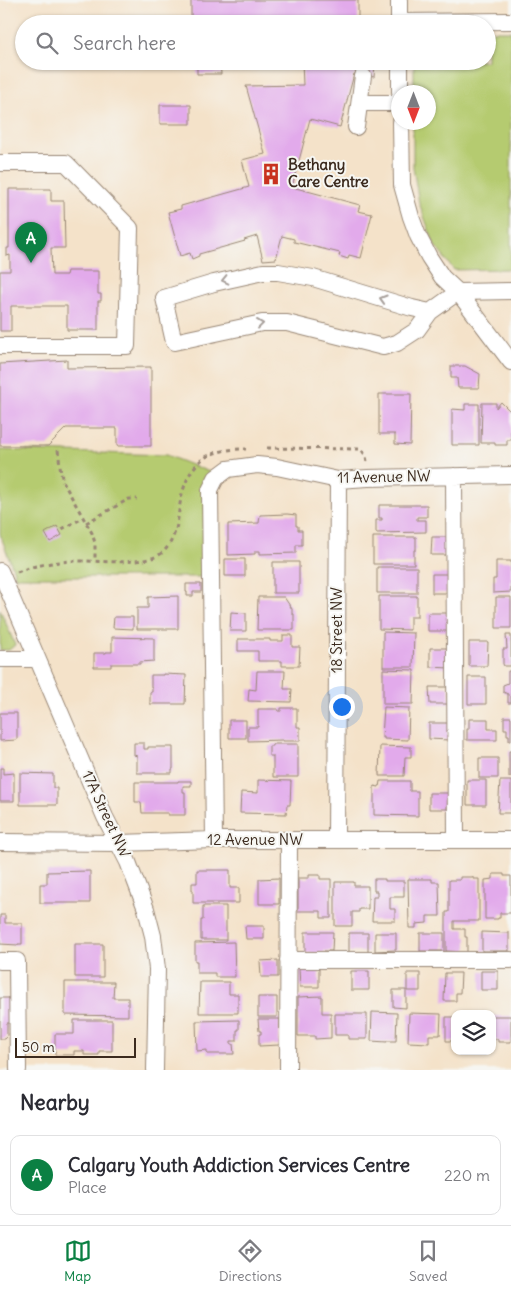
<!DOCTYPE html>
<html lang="en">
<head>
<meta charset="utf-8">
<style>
  body { margin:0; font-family:Delius,sans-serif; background:#f7f7f7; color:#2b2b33 }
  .controls { position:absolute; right:15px; bottom:15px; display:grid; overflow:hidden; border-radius:10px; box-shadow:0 1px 4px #0004 }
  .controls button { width:45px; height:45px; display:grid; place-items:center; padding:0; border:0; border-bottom:1px solid #e1e1e2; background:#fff; color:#2b2b33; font:25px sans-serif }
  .compass { position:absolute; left:391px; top:85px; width:45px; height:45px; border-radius:50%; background:#fff; box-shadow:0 1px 4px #0004; rotate:180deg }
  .scale { position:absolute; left:15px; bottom:12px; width:121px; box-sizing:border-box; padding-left:5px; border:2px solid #3b2a1e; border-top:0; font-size:14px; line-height:18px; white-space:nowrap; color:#3b2a1e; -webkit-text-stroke:4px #f6f6f2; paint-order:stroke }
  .you { position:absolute; left:341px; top:706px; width:18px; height:18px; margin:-12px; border:4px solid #fff; border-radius:50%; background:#1a73e8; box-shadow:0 0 0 8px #1a73e833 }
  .badge { display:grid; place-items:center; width:32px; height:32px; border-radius:50%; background:#0b8043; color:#fff; font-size:16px; font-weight:700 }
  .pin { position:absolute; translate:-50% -41px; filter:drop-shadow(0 1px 2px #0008) }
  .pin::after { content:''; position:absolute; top:26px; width:18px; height:15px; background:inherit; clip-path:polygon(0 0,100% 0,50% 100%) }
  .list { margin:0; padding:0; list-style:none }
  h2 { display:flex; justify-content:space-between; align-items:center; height:65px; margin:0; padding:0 20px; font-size:21px }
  h2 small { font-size:16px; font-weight:400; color:#7c7c81 }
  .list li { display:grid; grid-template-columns:32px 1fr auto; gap:15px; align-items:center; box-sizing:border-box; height:80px; margin:0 10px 10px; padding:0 10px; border:1px solid #e1e1e2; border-radius:10px }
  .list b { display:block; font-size:19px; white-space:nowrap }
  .list p { margin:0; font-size:16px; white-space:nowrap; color:#7c7c81 }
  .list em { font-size:16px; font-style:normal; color:#7c7c81 }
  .icon { flex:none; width:28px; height:28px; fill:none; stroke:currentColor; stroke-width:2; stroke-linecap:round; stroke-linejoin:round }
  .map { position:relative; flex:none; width:511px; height:1070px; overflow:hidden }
  .search { position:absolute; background:#fff; box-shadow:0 1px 4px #0004; left:15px; right:15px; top:15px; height:55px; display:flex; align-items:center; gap:12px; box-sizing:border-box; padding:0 18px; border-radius:28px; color:#7c7c81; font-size:19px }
  .sheet { height:155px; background:#fff }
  nav { display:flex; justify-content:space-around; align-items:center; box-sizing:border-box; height:70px; border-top:1px solid #e1e1e2; background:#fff; font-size:14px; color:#7c7c81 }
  nav a { display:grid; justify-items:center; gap:2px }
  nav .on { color:#0b8043 }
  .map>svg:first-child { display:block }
  .green { fill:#b5cb6f; stroke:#787a46 }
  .building { fill:#e2aaeb }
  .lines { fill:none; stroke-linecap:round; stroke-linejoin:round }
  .minor-casing { stroke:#988674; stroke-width:18 }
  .path { stroke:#988674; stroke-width:3; stroke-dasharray:4 4; stroke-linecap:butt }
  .minor { stroke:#fff; stroke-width:16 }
  .oneway { stroke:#a79f9a }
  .labels { text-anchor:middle; stroke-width:4; stroke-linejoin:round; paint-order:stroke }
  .poi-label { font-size:15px; font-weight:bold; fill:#3b2a1e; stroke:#f6f6f2; text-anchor:start }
  .street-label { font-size:15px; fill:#3b2a1e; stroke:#f6f6f2 }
</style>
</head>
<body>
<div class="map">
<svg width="511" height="1070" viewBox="0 0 511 1070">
  <rect width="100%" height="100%" fill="#f6f6f2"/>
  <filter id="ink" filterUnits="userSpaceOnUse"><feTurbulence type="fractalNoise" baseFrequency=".02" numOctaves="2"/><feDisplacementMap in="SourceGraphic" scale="10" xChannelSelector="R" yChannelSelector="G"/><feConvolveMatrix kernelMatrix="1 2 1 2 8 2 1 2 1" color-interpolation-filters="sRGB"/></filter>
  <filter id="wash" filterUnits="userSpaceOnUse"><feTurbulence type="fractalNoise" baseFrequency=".0096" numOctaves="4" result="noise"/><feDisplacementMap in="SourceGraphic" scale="20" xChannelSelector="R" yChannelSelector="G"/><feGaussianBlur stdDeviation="1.12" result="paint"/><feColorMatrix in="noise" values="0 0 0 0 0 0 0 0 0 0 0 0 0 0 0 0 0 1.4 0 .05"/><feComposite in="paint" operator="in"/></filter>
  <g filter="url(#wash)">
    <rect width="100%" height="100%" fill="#f4e2c9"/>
    <path class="green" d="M487 31H511V269L454 270 435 246 419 203 413 167V123L428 122V92H414V61H487Z
      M0 450 166 455 212 473 206 577H16L0 534Z
      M0 609 15 645 9 650H0Z"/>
    <g id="blocks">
      <path class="building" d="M191 0H358V24H191Z
        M181 61H220L221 74H197V65H181Z
        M302 61H358L375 63 374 77 354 74 340 127 310 119 292 187 360 205 358 211 372 214 361 258 349 255 348 259 339 256 340 253 294 242V239L282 236 276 259 263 260 257 236 244 240 245 241 199 254V256L192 259 190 253 180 256 168 212 181 209V206L249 187 242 160 265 154 246 86 303 85Z
        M160 105H191V124H160Z
        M9 189H51V201H64L65 248H51L52 275H66L67 271H98V294H101V301H98V330H67V306H11V331H0V271H10V255L7 256V248H9Z
        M67 360V368L151 367V446H117V428H66L48 446H0V364Z
        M451 366H465L480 374 479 388H458L457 378H451Z
        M379 394H411L410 445 395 444V434H379Z
        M501 402 511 412V440H507V445H495V443H481L482 403H496V408Z
        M465 404H479V445H452V409L465 410Z
        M379 505H427V517H417V520H426V532L376 533V520H382V518H379Z
        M287 514 296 515V526H298V530H302V545H296V553L260 554V551H255V554L228 555V524L259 523 260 515Z
        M57 526 62 535 50 542 45 533Z
        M373 537H416V550H414V564H373Z
        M432 537H450V555H431Z
        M225 559H245V576H225Z
        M496 561H511V592L493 593V579H496Z
        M273 562H299V593H273Z
        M377 567H417V593H377Z
        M432 574H449V593H432Z
        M186 584H201V592H193V596H187V592H186Z
        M178 596V629H137V608H148V597Z
        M379 596H417V617H410V630L379 629Z
        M258 597H284L292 609V614H294V630H257Z
        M496 597H511V628H496Z
        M231 612 246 613V631H230Z
        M428 613H450V631H428Z
        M114 617H133V629L113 628Z
        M383 632 414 633 413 667H383Z
        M283 635H292V647H300L299 666H282V661H258V651H238V639H270V641H283Z
        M506 635H511V666H504L503 664V649H507Z
        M112 637 154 638V661L140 662V664H111V667H94V653H106V652H112Z
        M469 642H488L487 666H469Z
        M430 648H450V668L430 667Z
        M383 669 414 670 413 704H383Z
        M257 671H285L284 689H292L291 702 248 701 249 689 256 690Z
        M508 671H511V703H508V694L503 692V685L508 683Z
        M163 674 186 675 185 704H150V692H152V687H151V675H163Z
        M468 677H486V704H468Z
        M429 687H449L450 704H430Z
        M384 707 409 708 408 740 384 739V737H382Z
        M281 708H297V727H300V741H283V740L248 741V727H258V709H278V711H281Z
        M0 713H17V740L0 741Z
        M504 717H511V741H509V735H507V729H504Z
        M469 719H488V729H497V740H467V729H469Z
        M229 720H246V738H229Z
        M429 723H449V740L429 739Z
        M134 743H144V749H148V747H173V769H172V773H137V756L134 755Z
        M272 744H298V777H273V756H269V746H272Z
        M380 746 411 747V757H405L404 776H379Z
        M509 751H511V777H509Z
        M479 758H498V778H479Z
        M0 768H3V774L14 773V801H0Z
        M20 773 53 774V788H57V805H20Z
        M258 780 291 781 290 805H287L286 814 240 813 241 792 258 793Z
        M467 780H486V805H467Z
        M178 781H191V786H183V792H185V815H168V813H142L141 802H135V782H178Z
        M380 781H410V791H418V816L374 815V786L379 787Z
        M500 781H511V813H498Z
        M429 793H448L447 809H429Z
        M197 870H230V888H239V903H193V890H192V883H197Z
        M90 871V903H40V884H47V872Z
        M493 874H504V876H511V913H500V918H498V919H485V880L493 879Z
        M309 875H320V879H331V918H321V911H298V878H309Z
        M460 877H473V879H479V921H454V929H465V937H467V952L446 951V912H449V880H460Z
        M279 878V904H259V879Z
        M374 879H385V881H404V897H390V909H395V921H372L373 897H377V891H374Z
        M408 879H432V882H439L440 916H427V923L416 924V928H409Z
        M335 882H354V886H368V909H359V912H352V926H335Z
        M203 906H226V940H201V920H203Z
        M0 915H5V923H22V944H18V945L0 944Z
        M245 926H264V939H246Z
        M305 932H333L332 951H324V953H305Z
        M482 932 509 933V951H482Z
        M349 933H368V952H349Z
        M375 933H396V950L375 951Z
        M420 933H444V951H420Z
        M234 942 235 977H215V973H197V961H195V943Z
        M75 944H103V977H75Z
        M278 960V977H261L260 961Z
        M299 968H319V987H300Z
        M351 971H369V990H351Z
        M481 971H498V990H481Z
        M407 973H420V991H407Z
        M445 973H461L460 993H456V1001H444Z
        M65 982H114L113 998H128V1016L65 1015Z
        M200 982H229V994H238V1013H199Z
        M393 990H406V1008L393 1007Z
        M322 996V1013H331V1038L315 1039V1036H298V997Z
        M258 997H277V1017H258Z
        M0 998H12V1023H7V1036L4 1039H0Z
        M372 1012 397 1013 396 1041H387V1042L371 1041Z
        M409 1013 441 1014 440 1035H429V1043L408 1042Z
        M335 1014H367V1039H348V1035H335Z
        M492 1016H511V1042H498V1039H492Z
        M446 1017H455V1041H446Z
        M258 1019H280L279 1045 259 1046V1034H261V1031H259Z
        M74 1020H112V1051H99V1055H84V1051H74V1055H55V1034H74Z
        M239 1020V1030H237V1041H231V1044H233L234 1054H207V1050L197 1051 196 1021Z"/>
    </g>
  </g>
  <g filter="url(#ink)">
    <use href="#blocks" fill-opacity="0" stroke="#988674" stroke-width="1"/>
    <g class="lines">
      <g class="minor-casing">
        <path id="minor" d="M399 22 511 21
          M399 24V0
          M400 61V92
          M365 62V61
          M360 103H398
          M401 122 402 185 411 217 418 236 429 257 442 277 458 292 511 362
          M356 127 363 76
          M0 163H66L130 228 127 346H0
          M430 312 412 308 313 278 278 272H263L214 283 164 298 174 342 262 323H287L383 347 397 343 417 330 430 312 458 292 511 291
          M454 476 456 839
          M0 571 105 817 128 862 146 909 153 936 157 969 155 1070
          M0 659H36
          M336 839 338 480
          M214 840 210 490 216 478 228 469 257 465 277 467 338 480 368 478 511 475
          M0 842 119 843 214 840H511
          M288 960H511
          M0 961H17L18 1070
          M288 1070 289 840"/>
      </g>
      <path class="path" d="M267 448 361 449 366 456 367 462
        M58 450 61 473 63 482 92 533 95 543V561
        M86 523 129 499H137
        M62 529 83 518
        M17 572C35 565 54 562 73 561 96 560 147 567 163 552 170 546 173 537 176 529 179 516 179 503 183 491 193 457 212 449 246 449"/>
      <use href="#minor" class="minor"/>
    </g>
    <defs><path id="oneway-chevron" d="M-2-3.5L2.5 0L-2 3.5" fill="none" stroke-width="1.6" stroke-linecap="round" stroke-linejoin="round" transform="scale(1.25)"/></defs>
    <g class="oneway">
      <use href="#oneway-chevron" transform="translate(225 280) rotate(167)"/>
      <use href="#oneway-chevron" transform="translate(383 299) rotate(-163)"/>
      <use href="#oneway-chevron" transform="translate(260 324) rotate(-7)"/>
    </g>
  </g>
  <defs>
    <g id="building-bare" transform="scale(1.725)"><path d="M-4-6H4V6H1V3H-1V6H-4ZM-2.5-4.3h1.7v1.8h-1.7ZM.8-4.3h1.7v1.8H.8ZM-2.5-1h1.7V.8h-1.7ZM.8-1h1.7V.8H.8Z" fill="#c8321e" stroke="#f6f6f2" stroke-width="2.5" paint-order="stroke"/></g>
  </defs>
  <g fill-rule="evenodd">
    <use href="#building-bare" x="271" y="174"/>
  </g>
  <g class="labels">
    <g class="poi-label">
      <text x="288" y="170">Bethany<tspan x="288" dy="17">Care Centre</tspan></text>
    </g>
    <g class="street-label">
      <text transform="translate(384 477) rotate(-1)" y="5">11 Avenue NW</text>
      <text transform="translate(337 630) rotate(-90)" y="5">18 Street NW</text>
      <text transform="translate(106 814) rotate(65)" y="5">17A Street NW</text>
      <text x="255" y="845">12 Avenue NW</text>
    </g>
  </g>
</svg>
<div class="controls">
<button><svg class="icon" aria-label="layers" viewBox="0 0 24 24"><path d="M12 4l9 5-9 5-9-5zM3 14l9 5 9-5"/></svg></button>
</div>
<svg class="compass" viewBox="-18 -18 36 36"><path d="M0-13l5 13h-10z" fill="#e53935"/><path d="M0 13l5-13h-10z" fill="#7c7c81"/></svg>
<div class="scale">50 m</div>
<div class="you"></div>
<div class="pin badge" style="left:31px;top:263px">A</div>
<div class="search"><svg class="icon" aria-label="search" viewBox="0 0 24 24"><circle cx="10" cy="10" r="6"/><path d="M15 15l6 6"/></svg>Search here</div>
</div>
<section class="sheet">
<h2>Nearby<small></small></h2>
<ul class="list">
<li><span class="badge">A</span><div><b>Calgary Youth Addiction Services Centre</b><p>Place</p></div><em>220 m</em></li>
</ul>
</section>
<nav>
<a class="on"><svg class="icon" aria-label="map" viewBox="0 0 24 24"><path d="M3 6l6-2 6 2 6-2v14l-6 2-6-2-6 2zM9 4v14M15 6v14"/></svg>Map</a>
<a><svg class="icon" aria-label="directions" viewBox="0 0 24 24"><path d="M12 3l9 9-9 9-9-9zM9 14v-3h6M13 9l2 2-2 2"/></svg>Directions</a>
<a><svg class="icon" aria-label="saved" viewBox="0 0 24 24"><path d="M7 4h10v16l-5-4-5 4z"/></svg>Saved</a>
</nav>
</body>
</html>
